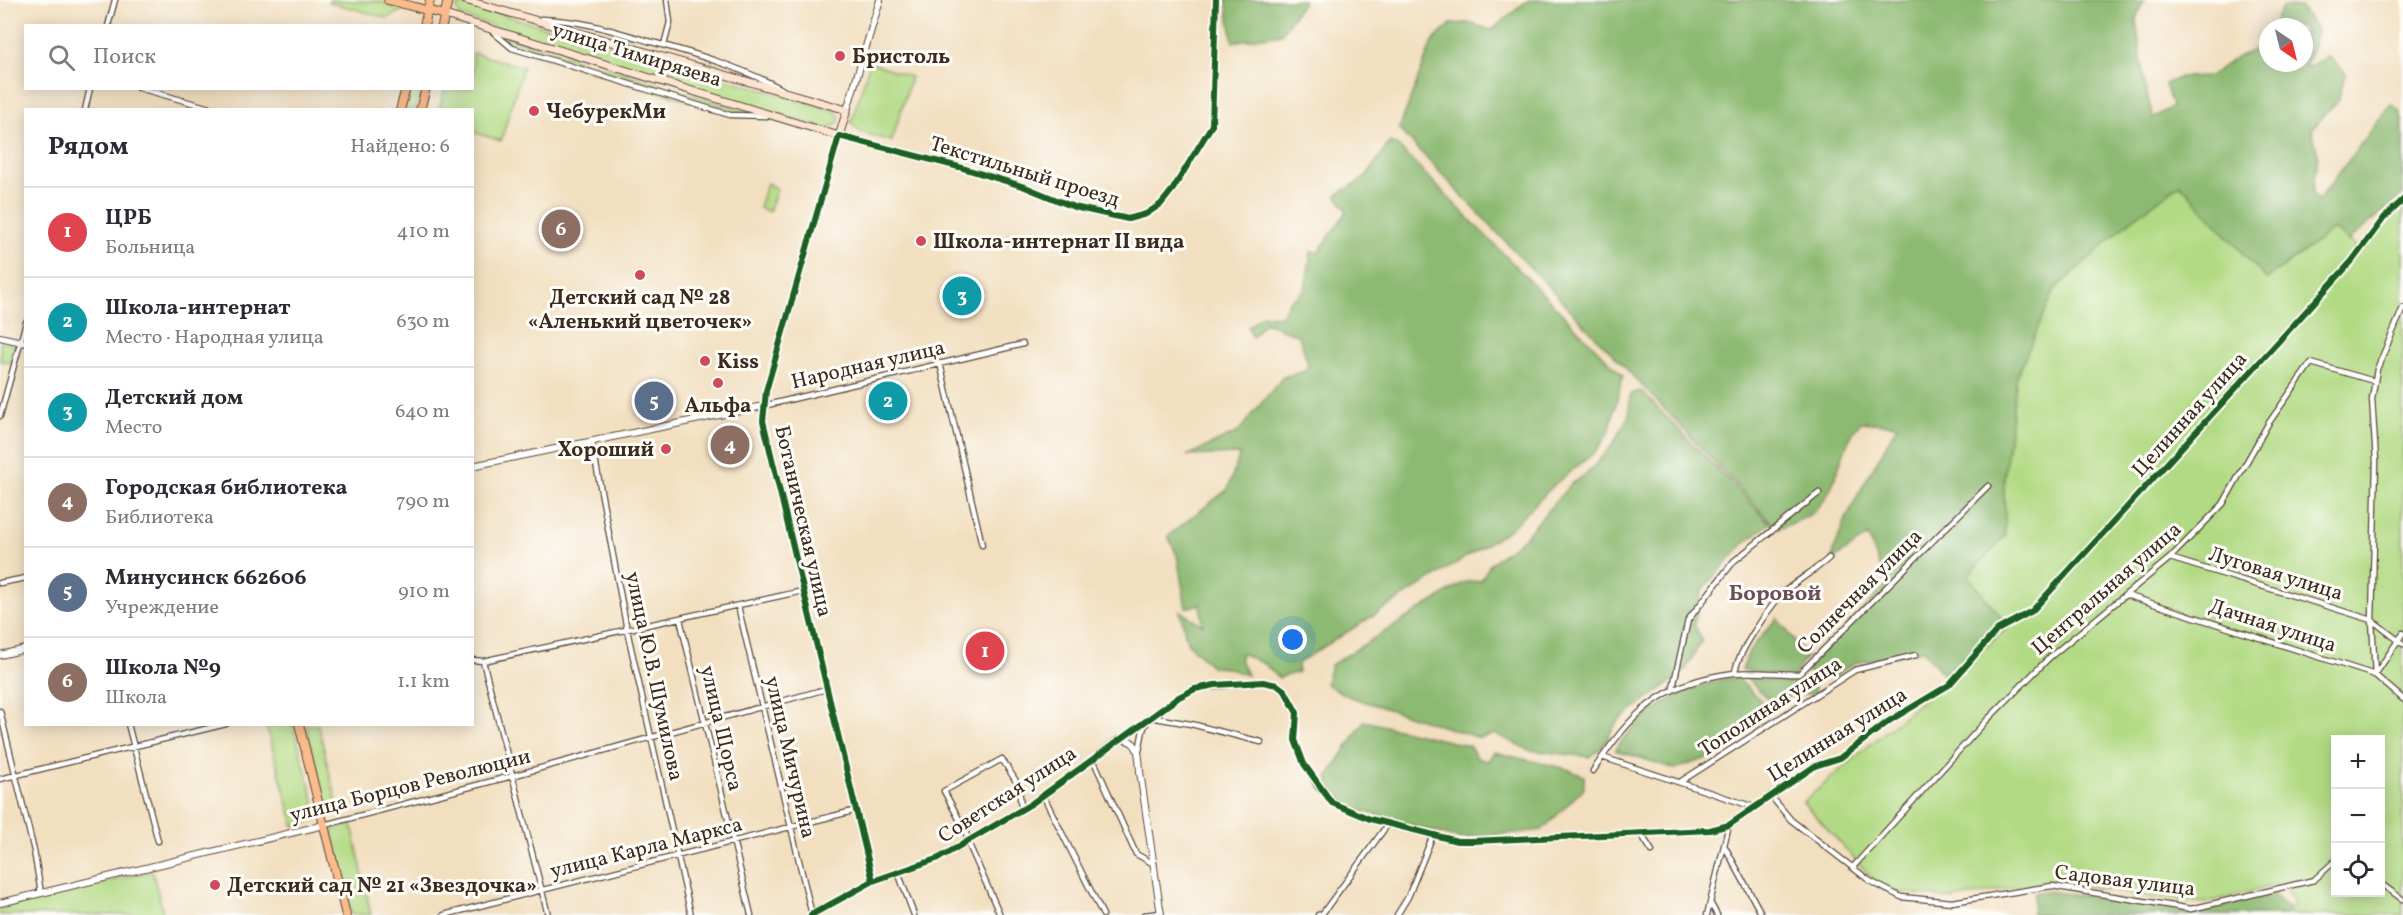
<!DOCTYPE html>
<html lang="ru">
<head>
<meta charset="utf-8">
<style>
  body { margin:0; font-family:Vollkorn,serif; background:#f7f7f7; color:#2b2b33 }
  .controls { position:absolute; right:18px; bottom:18px; display:grid; overflow:hidden; border-radius:0px; box-shadow:0 3px 15px #0003 }
  .controls button { width:54px; height:54px; display:grid; place-items:center; padding:0; border:0; border-bottom:2px solid #e1e1e2; background:#fff; color:#2b2b33; font:30px sans-serif }
  .compass { position:absolute; left:2259px; top:18px; width:54px; height:54px; border-radius:50%; background:#fff; box-shadow:0 3px 15px #0003; rotate:145deg }
  .you { position:absolute; left:1293px; top:640px; width:21px; height:21px; margin:-15px; border:4px solid #fff; border-radius:50%; background:#1a73e8; box-shadow:0 0 0 9px #1a73e833 }
  .badge { display:grid; place-items:center; width:39px; height:39px; border-radius:50%; background:#d1495b; color:#fff; font-size:20px; font-weight:700 }
  .pin { position:absolute; translate:-50% -50%; border:3px solid #fff; box-shadow:0 2px 6px #0006 }
  .list { margin:0; padding:0; list-style:none }
  h2 { display:flex; justify-content:space-between; align-items:center; height:78px; margin:0; padding:0 24px; font-size:26px }
  h2 small { font-size:20px; font-weight:400; color:#7c7c81 }
  .list li { display:grid; grid-template-columns:39px 1fr auto; gap:18px; align-items:center; box-sizing:border-box; height:90px; padding:0 24px; border-top:2px solid #e1e1e2 }
  .list b { display:block; font-size:22px; white-space:nowrap }
  .list p { margin:0; font-size:20px; white-space:nowrap; color:#7c7c81 }
  .list em { font-size:20px; font-style:normal; color:#7c7c81 }
  .icon { flex:none; width:33px; height:33px; fill:none; stroke:currentColor; stroke-width:2; stroke-linecap:round; stroke-linejoin:round }
  .map { position:relative; flex:none; width:2403px; height:915px; overflow:hidden }
  .search { position:absolute; background:#fff; box-shadow:0 3px 15px #0003; left:24px; top:24px; width:450px; height:66px; display:flex; align-items:center; gap:15px; box-sizing:border-box; padding:0 21px; border-radius:0px; color:#7c7c81; font-size:22px }
  .panel { position:absolute; background:#fff; box-shadow:0 3px 15px #0003; left:24px; top:108px; width:450px; height:618px; border-radius:0px }
  .map>svg:first-child { display:block }
  .green { fill:#b2da84; stroke:#768251; stroke-width:1.5; fill-rule:evenodd }
  .forest { fill:#8dba72; stroke:#647248; stroke-width:1.5 }
  .lines { fill:none; stroke-linecap:round; stroke-linejoin:round }
  .minor-casing { stroke:#564536; stroke-width:7 }
  .tertiary-casing { stroke:#564536; stroke-width:8 }
  .secondary-casing { stroke:#564536; stroke-width:9 }
  .primary-casing { stroke:#564536; stroke-width:10 }
  .minor { stroke:#fff; stroke-width:4.5 }
  .tertiary { stroke:#fff; stroke-width:6 }
  .secondary { stroke:#fde4d1; stroke-width:7 }
  .primary { stroke:#fbbb8d; stroke-width:8 }
  .cycleway-casing { stroke:#fdfcf7; stroke-width:10 }
  .cycleway { stroke:#1b5e20; stroke-width:6 }
  .poi-dot { fill:#d1495b; stroke:#fdfcf7; stroke-width:2 }
  .labels { text-anchor:middle; stroke-width:6; stroke-linejoin:round; paint-order:stroke }
  .street-label { font-size:21px; fill:#3b2a1e; stroke:#fdfcf7 }
  .poi-label { font-size:21px; font-weight:bold; fill:#3b2a1e; stroke:#fdfcf7; text-anchor:start }
  .neighbourhood-label { font-size:22px; font-weight:bold; fill:#6c4d5a; stroke:#fdfcf7 }
</style>
</head>
<body>
<div class="map">
<svg width="2403" height="915" viewBox="0 0 2403 915">
  <rect width="100%" height="100%" fill="#fdfcf7"/>
  <filter id="ink" filterUnits="userSpaceOnUse"><feTurbulence type="fractalNoise" baseFrequency=".0167" numOctaves="2"/><feDisplacementMap in="SourceGraphic" scale="12" xChannelSelector="R" yChannelSelector="G"/><feConvolveMatrix kernelMatrix="1 2 1 2 8 2 1 2 1" color-interpolation-filters="sRGB"/></filter>
  <filter id="wash" filterUnits="userSpaceOnUse"><feTurbulence type="fractalNoise" baseFrequency=".008" numOctaves="4" result="noise"/><feDisplacementMap in="SourceGraphic" scale="24" xChannelSelector="R" yChannelSelector="G"/><feGaussianBlur stdDeviation="1.35" result="paint"/><feColorMatrix in="noise" values="0 0 0 0 0 0 0 0 0 0 0 0 0 0 0 0 0 1.4 0 .05"/><feComposite in="paint" operator="in"/></filter>
  <g filter="url(#wash)">
    <rect width="100%" height="100%" fill="#f2dfc0"/>
    <path class="green" d="M329 0 376 1 405 9 387 18 328 2Z
      M462 3 834 110 840 117 839 122 828 129 460 16 457 8Z
      M547 22 572 23 718 65 717 68H708Z
      M500 35 574 58 582 63 581 67 590 69 591 66H601L757 115 738 116 512 46Z
      M473 53 523 67 501 141 473 132 472 110 439 109 445 89 472 88Z
      M870 62 911 77 892 141 861 132 851 123Z
      M410 89H422L416 109 404 110Z
      M767 183 777 189 769 212 759 207Z
      M2180 184 2267 279 2334 229 2359 249 2403 205V915H2289L2294 902 2284 883 2205 903 2150 898 2055 880 1953 899 1883 890 1803 802 2008 627 1967 576 2005 536 2004 479 2016 376 2055 289 2129 222ZM2336 740H2380V892H2336Z
      M0 342 15 345 10 363 0 361Z
      M266 725H293L319 819 294 826Z
      M306 725H318L339 811 327 814Z
      M352 824 371 915H352L332 829Z
      M152 871 164 915H0V908Z"/>
    <path class="forest" d="M1226 0H1304L1281 34 1233 42Z
      M1528 0H2144L2136 19 2144 82 2153 118 2172 107 2165 84 2181 77 2209 76 2237 57 2263 46 2268 36V63H2304V27H2272L2282 7H2300L2318 30 2305 68 2329 57 2346 73 2338 100 2312 129 2318 155 2312 193 2318 201 2391 104 2399 111 2403 121V195L2348 241 2334 229 2266 279 2180 184 2129 222 2055 289 2017 376 2004 479 2005 536 1968 576 2009 627 1958 670 1943 674 1923 650 1854 663 1834 677 1804 672 1887 584 1868 536 1831 561C1845 508 1873 472 1897 425L1860 422C1838 450 1841 483 1816 510 1807 519 1789 524 1778 529L1399 129 1432 42 1451 24 1468 23 1492 30Z
      M1390 142 1398 146 1623 376 1609 432 1595 452 1555 484 1509 530 1309 656 1298 664V672L1279 678 1264 664 1241 653 1240 659 1247 675 1227 668 1212 667 1187 642 1180 611 1203 625 1200 604 1186 608 1177 555 1168 536 1228 489 1240 454 1187 456 1238 432 1283 377 1305 371 1308 364 1299 336 1265 322 1252 337 1248 327 1262 315 1282 316 1289 302 1305 290 1311 252H1319L1347 211 1336 195 1365 178Z
      M1641 391 1770 523 1743 544 1702 590 1694 624 1702 640 1684 672 1617 722 1602 747 1590 757 1529 750 1495 734 1480 738 1350 697 1326 684 1331 665 1463 583 1481 580 1491 563 1523 539 1571 484 1590 471 1613 444 1629 417 1630 394Z
      M1777 618 1807 656 1793 677 1742 670 1749 651Z
      M1736 677 1770 709 1760 723 1705 759 1675 769 1615 750C1643 709 1687 685 1736 677Z
      M1746 678 1813 685 1816 693 1790 696 1773 704Z
      M1364 721 1469 746 1478 759 1488 761 1494 752 1567 769 1584 776V788L1542 830 1460 839 1352 808 1331 789 1328 777Z
      M2046 891 2142 903 2190 914 2273 894 2289 909 2285 915H2032L2034 893Z"/>
  </g>
  <g filter="url(#ink)">
    <g class="lines">
      <g class="minor-casing">
        <path id="minor" d="M541 19C581 20 611 30 648 41 696 54 738 66 782 89
          M108 26 115 0
          M492 31 512 48 535 55 730 115 767 116
          M664 45 670 22 667 0
          M139 88 217 110
          M85 110 90 88
          M839 136 959 167 1025 187 1074 207 1128 219 1146 214 1161 204 1173 189 1212 125 1216 0
          M940 363 982 545
          M763 406 1023 344
          M0 416 26 322
          M592 443 627 630 691 915
          M2170 558 2372 620 2403 644
          M0 583 26 578
          M2126 595 2375 675 2403 699
          M738 606 812 915
          M680 619 751 915
          M472 660 483 661 803 591
          M483 661 548 915
          M1735 673C1736 655 1766 613 1778 598 1789 585 1815 571 1829 558
          M2375 675 2372 620 2376 461 2372 399 2377 369 2403 308
          M2375 675 2403 633
          M1673 687 1688 620 1734 561 1819 493
          M0 711 34 851 41 893
          M1149 717 1191 724 1261 742
          M128 724 158 841
          M1120 738 1179 697 1195 689 1263 682 1277 685 1285 691 1293 704 1297 713 1295 740 1304 764 1317 786 1332 803 1370 819 1457 841 1710 830 1729 825 1815 766 1840 758 1889 721 1949 685 1997 630 2032 611 2352 261 2384 218 2403 200
          M1139 751 1143 730 1148 720
          M1602 757 1754 807
          M1093 759 1136 854 1154 864
          M1593 771C1631 713 1661 682 1734 673 1755 671 1778 674 1799 674L1988 486
          M0 779 226 724
          M1680 782 1855 670 1916 655
          M1043 795 1103 915
          M1770 795 1791 820 1870 881 1901 897 1952 902 2052 886 2191 909 2314 880 2336 860
          M324 825 512 776 826 689
          M1641 834 1652 851
          M1725 847 1762 915
          M1853 867 1986 721 2050 657 2170 558 2223 504 2268 424 2311 363 2374 381
          M898 872 914 915
          M2380 883 2402 899
          M1711 904 1717 915
          M444 915 857 810
          M1000 915 967 840 966 832 944 791 1002 759 1019 786 1021 808
          M1144 915 1161 913
          M1318 915 1322 914 1388 824
          M1397 915 1408 897 1433 835
          M1707 915 1729 825"/>
      </g>
      <g class="tertiary-casing">
        <path id="tertiary" d="M847 110 880 0
          M839 136 766 391 763 421 873 881
          M0 337 26 343
          M472 466 763 406
          M0 655 26 649
          M0 903 324 825
          M811 915 873 881 939 858 1031 804 1119 739C1140 739 1139 755 1140 772L1161 915"/>
      </g>
      <g class="secondary-casing">
        <path id="secondary" d="M445 15 839 136 847 110 465 0"/>
      </g>
      <g class="primary-casing">
        <path id="primary" d="M388 0 445 15
          M424 26 430 0
          M442 26 448 0
          M400 110 406 88
          M420 110 426 88
          M299 724 346 915"/>
      </g>
      <use href="#minor" class="minor"/>
      <use href="#tertiary" class="tertiary"/>
      <use href="#secondary" class="secondary"/>
      <use href="#primary" class="primary"/>
      <g class="cycleway-casing">
        <path id="cycleway" d="M873 881 763 421 766 391 839 136 959 167 1025 187 1074 207 1128 219 1146 214 1161 204 1173 189 1212 125 1216 0
          M811 915 873 881 939 858 1031 804 1179 697 1195 689 1215 685 1263 682 1277 685 1285 691 1297 713 1295 740 1304 764 1332 803 1370 819 1426 833 1457 841H1473L1710 830 1729 825 1815 766 1840 758 1889 721 1949 685 1997 630 2032 611 2352 261 2384 218 2403 200"/>
      </g>
      <use href="#cycleway" class="cycleway"/>
    </g>
  </g>
  <g class="poi-dot">
    <circle cx="840" cy="56" r="6"/>
    <circle cx="534" cy="111" r="6"/>
    <circle cx="921" cy="241" r="6"/>
    <circle cx="640" cy="275" r="6"/>
    <circle cx="705" cy="361" r="6"/>
    <circle cx="718" cy="383" r="6"/>
    <circle cx="666" cy="449" r="6"/>
    <circle cx="215" cy="885" r="6"/>
  </g>
  <g class="labels">
    <g class="street-label">
      <text transform="translate(637 54) rotate(17)" y="7">улица Тимирязева</text>
      <text transform="translate(1025 171) rotate(17)" y="7">Текстильный проезд</text>
      <text transform="translate(868 364) rotate(-13)" y="7">Народная улица</text>
      <text transform="translate(2189 414) rotate(-48)" y="7">Целинная улица</text>
      <text transform="translate(804 521) rotate(77)" y="7">Ботаническая улица</text>
      <text transform="translate(2276 573) rotate(17)" y="7">Луговая улица</text>
      <text transform="translate(2106 588) rotate(-41)" y="7">Центральная улица</text>
      <text transform="translate(1859 591) rotate(-45)" y="7">Солнечная улица</text>
      <text transform="translate(2273 625) rotate(18)" y="7">Дачная улица</text>
      <text transform="translate(655 676) rotate(78)" y="7">улица Ю.В. Шумилова</text>
      <text transform="translate(1770 706) rotate(-33)" y="7">Тополиная улица</text>
      <text transform="translate(722 728) rotate(77)" y="7">улица Щорса</text>
      <text transform="translate(1837 734) rotate(-32)" y="7">Целинная улица</text>
      <text transform="translate(791 757) rotate(77)" y="7">улица Мичурина</text>
      <text transform="translate(410 785) rotate(-14)" y="7">улица Борцов Революции</text>
      <text transform="translate(1007 794) rotate(-33)" y="7">Советская улица</text>
      <text transform="translate(646 847) rotate(-14)" y="7">улица Карла Маркса</text>
      <text transform="translate(2125 880) rotate(7)" y="7">Садовая улица</text>
    </g>
    <g class="poi-label">
      <text x="852" y="63">Бристоль</text>
      <text x="546" y="118">ЧебурекМи</text>
      <text x="933" y="248">Школа-интернат II вида</text>
      <text x="640" y="304" text-anchor="middle">Детский сад № 28<tspan x="640" dy="24">«Аленький цветочек»</tspan></text>
      <text x="717" y="368">Kiss</text>
      <text x="718" y="412" text-anchor="middle">Альфа</text>
      <text x="654" y="456" text-anchor="end">Хороший</text>
      <text x="227" y="892">Детский сад № 21 «Звездочка»</text>
    </g>
    <g class="neighbourhood-label">
      <text x="1775" y="600">Боровой</text>
    </g>
  </g>
</svg>
<div class="controls">
<button>+</button>
<button>−</button>
<button><svg class="icon" aria-label="locate" viewBox="0 0 24 24"><circle cx="12" cy="12" r="6"/><path d="M12 2v4M12 18v4M2 12h4M18 12h4"/></svg></button>
</div>
<svg class="compass" viewBox="-18 -18 36 36"><path d="M0-13l5 13h-10z" fill="#e53935"/><path d="M0 13l5-13h-10z" fill="#7c7c81"/></svg>
<div class="you"></div>
<div class="pin badge" style="left:985px;top:651px;background:#e0444e">1</div>
<div class="pin badge" style="left:888px;top:401px;background:#0f9aa8">2</div>
<div class="pin badge" style="left:962px;top:296px;background:#0f9aa8">3</div>
<div class="pin badge" style="left:730px;top:445px;background:#8d6e63">4</div>
<div class="pin badge" style="left:654px;top:401px;background:#5c6f8a">5</div>
<div class="pin badge" style="left:561px;top:229px;background:#8d6e63">6</div>
<div class="search"><svg class="icon" aria-label="search" viewBox="0 0 24 24"><circle cx="10" cy="10" r="6"/><path d="M15 15l6 6"/></svg>Поиск</div>
<section class="panel">
<h2>Рядом<small>Найдено: 6</small></h2>
<ul class="list">
<li><span class="badge" style="background:#e0444e">1</span><div><b>ЦРБ</b><p>Больница</p></div><em>410 m</em></li>
<li><span class="badge" style="background:#0f9aa8">2</span><div><b>Школа-интернат</b><p>Место · Народная улица</p></div><em>630 m</em></li>
<li><span class="badge" style="background:#0f9aa8">3</span><div><b>Детский дом</b><p>Место</p></div><em>640 m</em></li>
<li><span class="badge" style="background:#8d6e63">4</span><div><b>Городская библиотека</b><p>Библиотека</p></div><em>790 m</em></li>
<li><span class="badge" style="background:#5c6f8a">5</span><div><b>Минусинск 662606</b><p>Учреждение</p></div><em>910 m</em></li>
<li><span class="badge" style="background:#8d6e63">6</span><div><b>Школа №9</b><p>Школа</p></div><em>1.1 km</em></li>
</ul>
</section>
</div>
</body>
</html>
